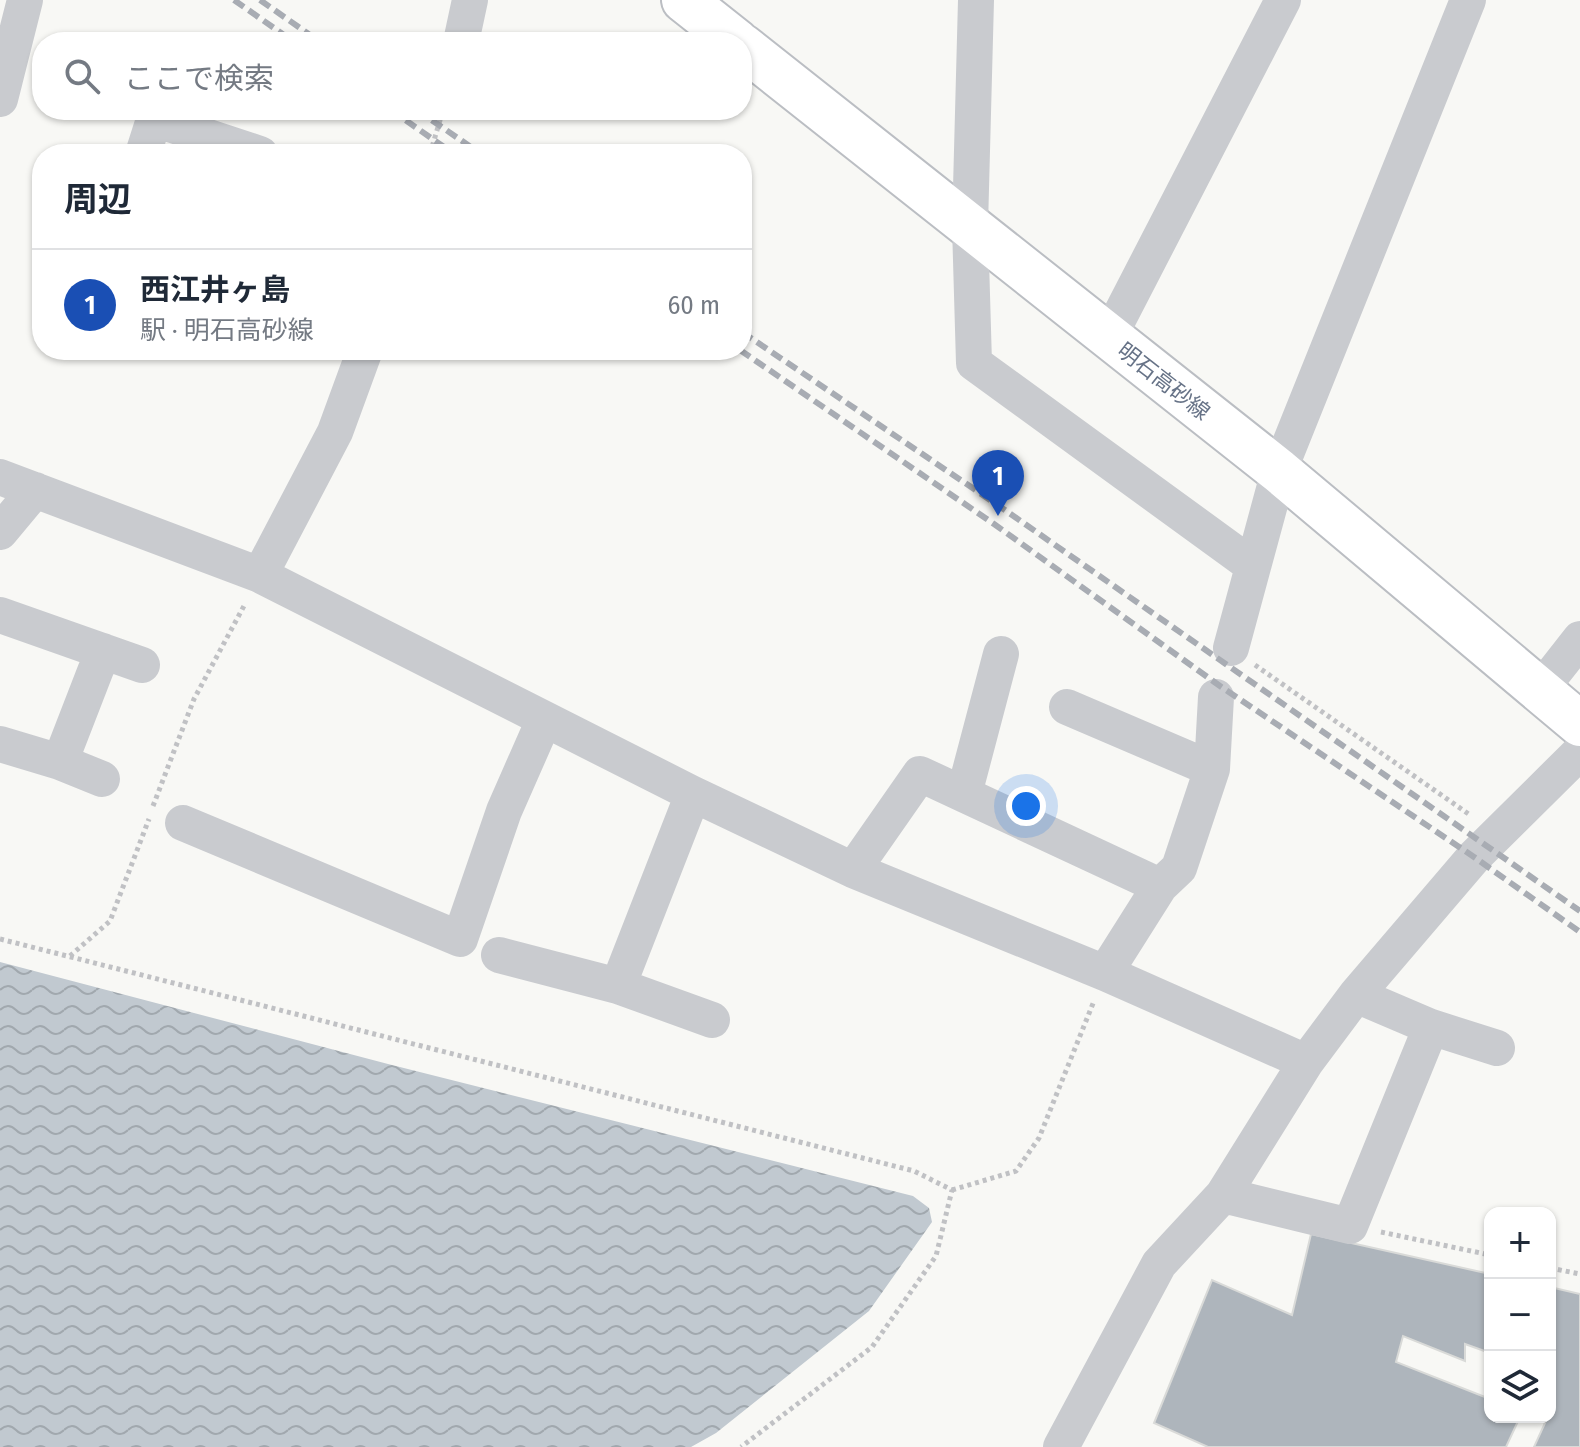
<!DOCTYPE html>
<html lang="ja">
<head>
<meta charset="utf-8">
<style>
  body { margin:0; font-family:"Fira Sans Condensed","Noto Sans JP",sans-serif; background:#f6f6f7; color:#1f2937 }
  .controls { position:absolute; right:24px; bottom:24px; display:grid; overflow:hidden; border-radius:16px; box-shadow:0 2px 6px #0004 }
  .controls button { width:72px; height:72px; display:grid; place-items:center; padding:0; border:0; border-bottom:2px solid #e0e1e3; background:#fff; color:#1f2937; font:40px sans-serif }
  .you { position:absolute; left:1026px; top:806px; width:28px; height:28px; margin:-20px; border:6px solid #fff; border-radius:50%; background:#1a73e8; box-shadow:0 0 0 12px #1a73e833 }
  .badge { display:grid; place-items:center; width:52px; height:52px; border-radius:50%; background:#e57328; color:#fff; font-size:26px; font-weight:700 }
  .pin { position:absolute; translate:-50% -66px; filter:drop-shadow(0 2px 4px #0008) }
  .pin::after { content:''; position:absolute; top:42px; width:28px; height:24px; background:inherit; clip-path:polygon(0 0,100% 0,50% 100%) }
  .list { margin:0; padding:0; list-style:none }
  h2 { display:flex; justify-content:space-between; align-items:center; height:104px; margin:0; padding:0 32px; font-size:34px }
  h2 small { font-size:26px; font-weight:400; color:#747a83 }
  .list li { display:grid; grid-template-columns:52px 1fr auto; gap:24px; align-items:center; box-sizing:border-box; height:112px; padding:0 32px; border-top:2px solid #e0e1e3 }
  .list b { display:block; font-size:30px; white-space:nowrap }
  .list p { margin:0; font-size:26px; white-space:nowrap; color:#747a83 }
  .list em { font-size:26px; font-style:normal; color:#747a83 }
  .icon { flex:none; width:44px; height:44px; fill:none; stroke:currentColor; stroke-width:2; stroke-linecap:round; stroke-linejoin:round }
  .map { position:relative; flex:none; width:1580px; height:1447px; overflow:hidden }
  .search { position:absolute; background:#fff; box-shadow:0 2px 6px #0004; left:32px; top:32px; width:720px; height:88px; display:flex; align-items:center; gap:20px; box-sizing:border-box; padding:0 28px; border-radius:32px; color:#747a83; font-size:30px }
  .panel { position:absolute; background:#fff; box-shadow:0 2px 6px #0004; left:32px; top:144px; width:720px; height:216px; border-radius:32px }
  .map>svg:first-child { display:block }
  .water { fill:url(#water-waves) }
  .building { fill:#aeb5bc; stroke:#d9dad8; stroke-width:2 }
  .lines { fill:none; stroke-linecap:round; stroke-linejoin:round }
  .secondary-casing { stroke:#bbbec3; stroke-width:48 }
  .path { stroke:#c0c1c4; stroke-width:5; stroke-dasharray:4 4; stroke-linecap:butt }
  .minor { stroke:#c9cbcf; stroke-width:36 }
  .secondary { stroke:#fff; stroke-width:44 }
  .rail { stroke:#a8acb3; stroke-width:6; stroke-dasharray:12 6; stroke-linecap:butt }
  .labels { text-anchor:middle; stroke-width:8; stroke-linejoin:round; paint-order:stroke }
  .street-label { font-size:22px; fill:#677387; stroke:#fff }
</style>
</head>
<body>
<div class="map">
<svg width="1580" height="1447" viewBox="0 0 1580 1447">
  <defs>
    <pattern id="water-waves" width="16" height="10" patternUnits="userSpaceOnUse" patternTransform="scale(2)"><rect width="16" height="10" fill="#c1c9d0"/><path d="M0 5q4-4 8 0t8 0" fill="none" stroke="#a1a8ae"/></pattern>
  </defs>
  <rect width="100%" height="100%" fill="#f8f8f5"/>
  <path class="water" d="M0 962 388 1064 913 1196 929 1208 932 1222 869 1311 716 1433 691 1447H0Z"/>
  <path class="building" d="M1311 1234 1490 1274V1353L1465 1344V1361L1403 1336 1396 1362 1490 1399V1417H1520L1506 1447H1208L1154 1423 1212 1280 1292 1315Z
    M1550 1287 1580 1294V1447H1534L1545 1423 1532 1417H1550Z"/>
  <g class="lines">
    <g class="secondary-casing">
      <path id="secondary" d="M684 0 737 42
        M742 46 1279 471 1580 724"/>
    </g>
    <path class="path" d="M430 154 443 110
      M1255 665 1470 815
      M153 806 194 699 245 604
      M0 939 914 1171 952 1190 936 1256 872 1347 741 1447
      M70 956 110 921 149 819
      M952 1190 1016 1171 1039 1138 1094 1001
      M1381 1232 1490 1255
      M1550 1268 1580 1274"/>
    <path class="minor" d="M976 0 970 226 974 363 1253 566
      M461 42 470 0
      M0 99 25 0
      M154 119 260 154
      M143 154 157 110
      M1109 337 1283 0
      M0 477 260 575 693 794 853 870 1105 973 1306 1062
      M0 532 35 490
      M260 575 335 432 365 350
      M0 615 142 665
      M1231 648 1279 471 1468 0
      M1540 690 1580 639
      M1067 707 1212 769
      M0 744 60 762 102 779
      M60 762 103 651
      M964 794 1001 654
      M183 823 460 939 504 811 544 720
      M853 870 920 774 1160 886
      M499 955 618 986 712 1020
      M1105 973 1160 886 1179 868 1212 769 1216 697
      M618 986 693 794
      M1356 995 1431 1027 1497 1048
      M1223 1195 1350 1226 1431 1027
      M1061 1447 1159 1264 1223 1195 1306 1062 1356 995 1474 857 1580 752"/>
    <use href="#secondary" class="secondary"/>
    <path class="rail" d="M234 0 294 42
      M260 0 320 42
      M391 110 454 154
      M417 110 481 154
      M742 332 1002 508 1580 911
      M740 350 994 524 1220 686 1474 857 1580 932"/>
  </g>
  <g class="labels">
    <g class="street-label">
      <text transform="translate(1164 381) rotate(38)" y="8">明石高砂線</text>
    </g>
  </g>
</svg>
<div class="controls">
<button>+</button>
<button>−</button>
<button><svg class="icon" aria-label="layers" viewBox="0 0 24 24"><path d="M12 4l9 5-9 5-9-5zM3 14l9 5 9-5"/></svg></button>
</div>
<div class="you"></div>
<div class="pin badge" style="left:998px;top:516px;background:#1a4fb4">1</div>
<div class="search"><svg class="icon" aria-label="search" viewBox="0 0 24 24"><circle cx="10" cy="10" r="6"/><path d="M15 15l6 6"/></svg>ここで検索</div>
<section class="panel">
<h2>周辺<small></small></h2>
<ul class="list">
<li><span class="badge" style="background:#1a4fb4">1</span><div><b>西江井ヶ島</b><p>駅 · 明石高砂線</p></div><em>60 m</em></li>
</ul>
</section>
</div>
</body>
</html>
